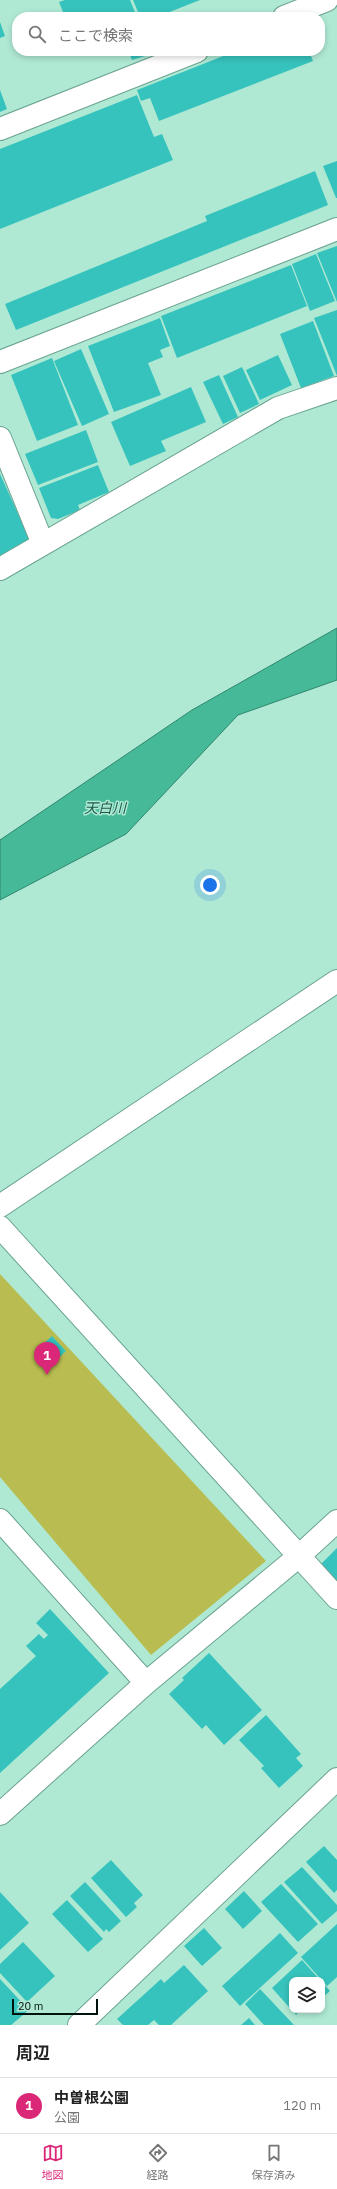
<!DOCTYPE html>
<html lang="ja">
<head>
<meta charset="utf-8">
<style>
  body { margin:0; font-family:"IBM Plex Sans","Noto Sans JP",sans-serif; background:#f6f6f6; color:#222 }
  .controls { position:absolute; right:12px; bottom:12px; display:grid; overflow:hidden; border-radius:8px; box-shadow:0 2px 6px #0003 }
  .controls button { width:36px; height:36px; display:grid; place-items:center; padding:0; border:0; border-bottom:1px solid #e0e0e0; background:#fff; color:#222; font:20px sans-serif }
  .scale { position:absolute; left:12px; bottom:10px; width:86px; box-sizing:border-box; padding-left:4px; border:2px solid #00120c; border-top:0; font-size:11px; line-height:14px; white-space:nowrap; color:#00120c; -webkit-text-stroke:3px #afe9d4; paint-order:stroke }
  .you { position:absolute; left:210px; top:885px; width:14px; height:14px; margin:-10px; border:3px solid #fff; border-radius:50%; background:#1a73e8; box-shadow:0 0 0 6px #1a73e833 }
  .badge { display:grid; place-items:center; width:26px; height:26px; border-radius:50%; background:#db2777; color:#fff; font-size:13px; font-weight:700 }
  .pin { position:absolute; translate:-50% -33px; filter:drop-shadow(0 1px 2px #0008) }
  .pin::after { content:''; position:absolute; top:21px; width:14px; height:12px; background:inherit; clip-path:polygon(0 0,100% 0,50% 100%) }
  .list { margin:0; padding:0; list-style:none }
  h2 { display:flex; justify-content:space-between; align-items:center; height:52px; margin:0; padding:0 16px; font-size:17px }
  h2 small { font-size:13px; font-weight:400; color:#767676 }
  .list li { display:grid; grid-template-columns:26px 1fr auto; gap:12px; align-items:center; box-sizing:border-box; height:56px; padding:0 16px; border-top:1px solid #e0e0e0 }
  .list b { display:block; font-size:15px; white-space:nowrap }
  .list p { margin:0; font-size:13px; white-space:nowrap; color:#767676 }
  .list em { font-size:13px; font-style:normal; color:#767676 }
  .icon { flex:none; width:22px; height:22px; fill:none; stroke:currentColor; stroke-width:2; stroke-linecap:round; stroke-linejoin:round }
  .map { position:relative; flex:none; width:337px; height:2025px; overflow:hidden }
  .search { position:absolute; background:#fff; box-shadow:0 2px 6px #0003; left:12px; right:12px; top:12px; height:44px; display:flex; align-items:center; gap:10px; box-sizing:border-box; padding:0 14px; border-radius:16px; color:#767676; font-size:15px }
  .sheet { height:108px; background:#fff }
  nav { display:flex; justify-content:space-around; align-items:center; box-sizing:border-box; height:56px; border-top:1px solid #e0e0e0; background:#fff; font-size:11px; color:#767676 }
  nav a { display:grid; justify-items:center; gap:2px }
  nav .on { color:#db2777 }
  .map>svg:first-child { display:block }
  .green { fill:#b9bd51 }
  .water { fill:#45b998; stroke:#30876e }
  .building { fill:#37c3bd }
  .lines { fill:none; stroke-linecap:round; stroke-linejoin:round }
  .street-casing { stroke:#6aa390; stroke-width:24 }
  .street { stroke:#fff; stroke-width:22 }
  .labels { text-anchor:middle; stroke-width:3; stroke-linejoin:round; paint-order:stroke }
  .water-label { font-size:14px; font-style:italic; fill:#195847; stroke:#afe9d4 }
</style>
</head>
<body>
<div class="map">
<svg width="337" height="2025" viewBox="0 0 337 2025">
  <rect width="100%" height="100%" fill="#afe9d4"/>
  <path class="green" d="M0 1274 266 1561 151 1655 0 1477Z"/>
  <path class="water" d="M337 628V680L238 715 126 834 0 900V840L192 710Z"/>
  <path class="building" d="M65 0H130L137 17H65L59 2Z
    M133 0H200L157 17H140Z
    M0 22 5 36 0 38Z
    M128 51H150L152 54 132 60Z
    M236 51H309L313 61 159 121 150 98 141 101 137 90Z
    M0 90 7 109 0 112Z
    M137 95 154 137 162 134 173 160 0 229V149Z
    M337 161V198H336L323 166Z
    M315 171 328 205 16 330 5 304 207 221 205 216Z
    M337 246V302L317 253Z
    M316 254 335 301 310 311 292 264Z
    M291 265 307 306 177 358 161 316Z
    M337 310V376L314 318Z
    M160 318 170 346 160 350 163 357 148 363 161 395 114 412 88 346Z
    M313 321 334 376 301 388 280 334Z
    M81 349 109 414 82 426 54 361Z
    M278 355 292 385 260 400 246 370Z
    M52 358 78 425 37 441 11 375Z
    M242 367 259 404 240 413 223 376Z
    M219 375 238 417 223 424 203 382Z
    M191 387 206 422 161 441 166 451 130 466 111 422Z
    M86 430 98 462 38 485 25 454Z
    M98 465 109 492 78 505 80 510 58 519 51 518 39 488Z
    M0 474 30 540 9 550 11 556 0 561Z
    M52 1336 66 1351 54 1362 40 1347Z
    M337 1548V1585L319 1566Z
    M50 1609 109 1673 0 1773V1689L36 1656 26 1646 39 1634 44 1639 48 1635 36 1623Z
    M209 1653 262 1710 224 1745 206 1725 202 1729 169 1694 184 1680 182 1678Z
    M266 1715 301 1754 296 1758 303 1766 279 1788 261 1768 264 1766 239 1740Z
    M324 1846 337 1860V1890L334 1893 306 1862Z
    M111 1860 143 1895 134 1903 137 1907 126 1917 91 1878Z
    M302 1867 337 1905V1911L322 1924 284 1882Z
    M85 1882 121 1921 109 1932 106 1929 104 1932 70 1896Z
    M281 1884 318 1924 298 1942 261 1902Z
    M244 1891 262 1911 243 1929 225 1909Z
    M0 1892 29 1923 0 1950Z
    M67 1900 103 1939 88 1952 52 1914Z
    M337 1924V1977L327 1986 301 1957Z
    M204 1928 222 1948 202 1966 184 1946Z
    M280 1933 298 1953 240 2006 222 1986Z
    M23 1942 55 1976 27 2002 0 1973V1964Z
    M302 1960 320 1980H292V2010H301L296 2015 272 1988Z
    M184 1965 208 1991 171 2025H159L154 2020 148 2025H123L117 2019 161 1979 164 1983Z
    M0 1979 29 2010 11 2025H0Z
    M322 1982 330 1991 322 1998Z
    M260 1989 294 2025H264L245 2004Z
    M249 2018 255 2025H241Z"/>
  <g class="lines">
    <g class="street-casing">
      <path id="street" d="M284 17 327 0
        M0 129 197 51
        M0 362 337 229
        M0 438 43 544
        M0 569 278 408 337 388
        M0 1206 337 981
        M0 1227 299 1556 337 1521
        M0 1520 146 1683
        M0 1814 146 1683 299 1556 337 1598
        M79 2025 337 1779"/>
    </g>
    <use href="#street" class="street"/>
  </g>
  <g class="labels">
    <g class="water-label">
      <text x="105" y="813">天白川</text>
    </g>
  </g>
</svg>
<div class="controls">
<button><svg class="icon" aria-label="layers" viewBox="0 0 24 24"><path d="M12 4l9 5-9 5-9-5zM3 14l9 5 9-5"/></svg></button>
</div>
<div class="scale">20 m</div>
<div class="you"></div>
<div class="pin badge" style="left:47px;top:1375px">1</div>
<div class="search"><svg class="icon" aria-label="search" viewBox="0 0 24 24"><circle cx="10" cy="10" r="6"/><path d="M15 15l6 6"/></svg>ここで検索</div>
</div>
<section class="sheet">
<h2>周辺<small></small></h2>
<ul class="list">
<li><span class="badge">1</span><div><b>中曽根公園</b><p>公園</p></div><em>120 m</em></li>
</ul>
</section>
<nav>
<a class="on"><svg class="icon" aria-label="map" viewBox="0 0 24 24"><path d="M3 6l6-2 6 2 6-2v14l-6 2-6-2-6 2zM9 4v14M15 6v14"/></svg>地図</a>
<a><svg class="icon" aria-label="directions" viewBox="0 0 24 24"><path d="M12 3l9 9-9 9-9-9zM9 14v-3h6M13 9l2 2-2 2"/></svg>経路</a>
<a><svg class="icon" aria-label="saved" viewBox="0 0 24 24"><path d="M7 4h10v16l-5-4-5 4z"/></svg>保存済み</a>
</nav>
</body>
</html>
